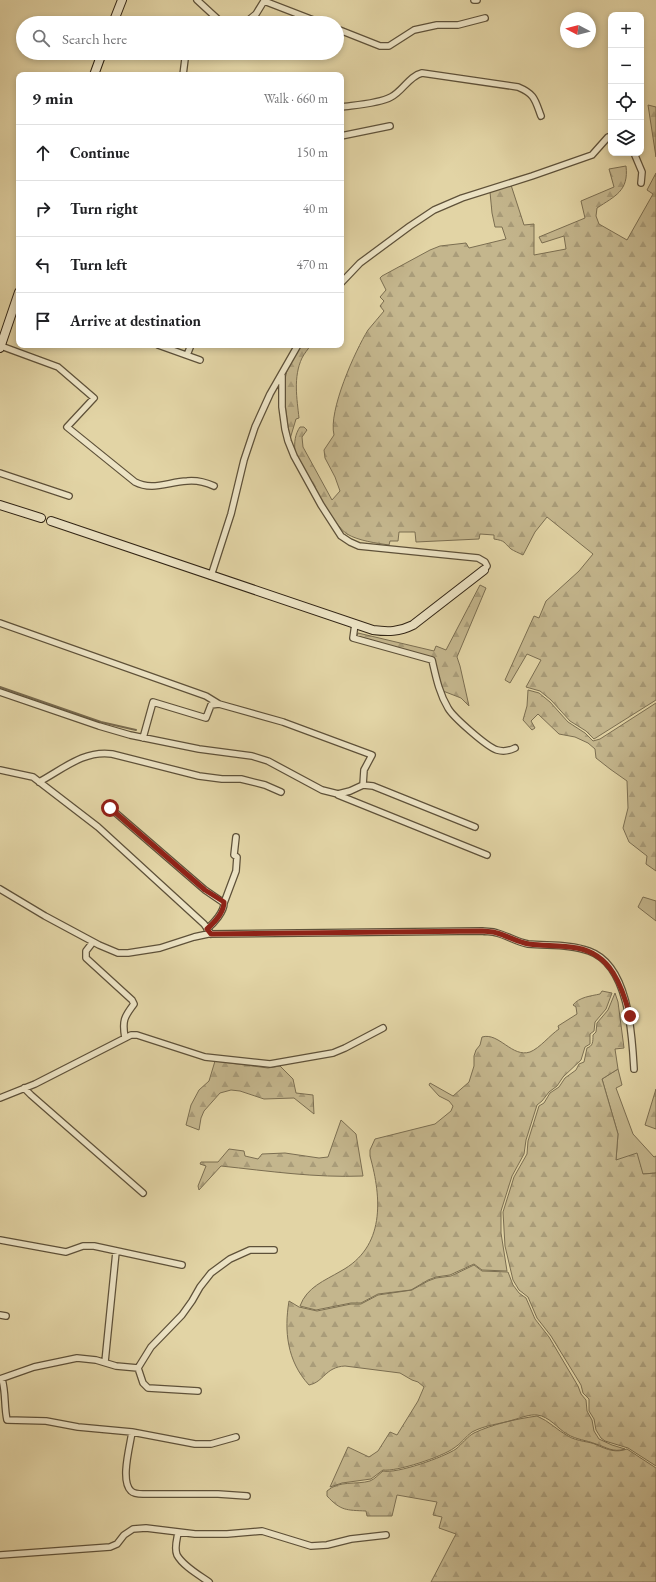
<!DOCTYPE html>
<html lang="en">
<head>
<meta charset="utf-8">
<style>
  body { margin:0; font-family:"EB Garamond",serif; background:#f2f2f2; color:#202124 }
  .controls { position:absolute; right:12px; top:12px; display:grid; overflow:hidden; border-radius:8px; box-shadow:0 2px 6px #0003 }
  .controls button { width:36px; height:36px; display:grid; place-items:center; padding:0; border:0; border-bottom:1px solid #e0e0e0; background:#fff; color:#202124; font:20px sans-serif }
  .compass { position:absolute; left:560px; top:12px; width:36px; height:36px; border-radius:50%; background:#fff; box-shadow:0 2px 6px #0003; rotate:277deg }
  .stop { position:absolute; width:12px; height:12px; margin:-9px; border:3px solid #8f2418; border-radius:50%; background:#fff }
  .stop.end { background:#8f2418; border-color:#fff; box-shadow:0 1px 4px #0008 }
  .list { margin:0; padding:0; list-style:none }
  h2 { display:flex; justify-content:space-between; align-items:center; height:52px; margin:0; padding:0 16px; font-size:17px }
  h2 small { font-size:13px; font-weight:400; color:#757577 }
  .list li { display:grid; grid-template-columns:26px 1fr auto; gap:12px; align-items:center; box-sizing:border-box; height:56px; padding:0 16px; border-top:1px solid #e0e0e0 }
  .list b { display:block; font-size:15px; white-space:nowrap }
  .list em { font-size:13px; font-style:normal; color:#757577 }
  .icon { flex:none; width:22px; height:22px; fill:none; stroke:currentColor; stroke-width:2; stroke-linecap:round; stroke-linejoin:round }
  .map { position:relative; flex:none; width:656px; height:1582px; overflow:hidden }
  .search { position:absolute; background:#fff; box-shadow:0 2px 6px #0003; left:16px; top:16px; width:328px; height:44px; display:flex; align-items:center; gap:10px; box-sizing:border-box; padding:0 14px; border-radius:22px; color:#757577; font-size:15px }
  .panel { position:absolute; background:#fff; box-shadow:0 2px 6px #0003; left:16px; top:72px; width:328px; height:276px; border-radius:8px }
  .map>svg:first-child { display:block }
  .green { fill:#c4b68d; stroke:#7b6e51 }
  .forest { fill:url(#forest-firs); stroke:#7b6e51 }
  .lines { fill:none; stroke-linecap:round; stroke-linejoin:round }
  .stream { stroke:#786a4e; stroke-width:2 }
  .street-casing { stroke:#5e5139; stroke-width:8 }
  .secondary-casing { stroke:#322515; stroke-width:10 }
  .street { stroke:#ece3c4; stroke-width:5.5 }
  .secondary { stroke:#ece3c4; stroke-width:8 }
  .route { stroke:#8f2418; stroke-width:5 }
</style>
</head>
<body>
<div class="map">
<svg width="656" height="1582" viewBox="0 0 656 1582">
  <defs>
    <pattern id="forest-firs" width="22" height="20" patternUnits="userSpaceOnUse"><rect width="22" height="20" fill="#c4b68d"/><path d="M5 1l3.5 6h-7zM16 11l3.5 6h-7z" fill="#a99c79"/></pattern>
  </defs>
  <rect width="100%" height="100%" fill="#e2d4a5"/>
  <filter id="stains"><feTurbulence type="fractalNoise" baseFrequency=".005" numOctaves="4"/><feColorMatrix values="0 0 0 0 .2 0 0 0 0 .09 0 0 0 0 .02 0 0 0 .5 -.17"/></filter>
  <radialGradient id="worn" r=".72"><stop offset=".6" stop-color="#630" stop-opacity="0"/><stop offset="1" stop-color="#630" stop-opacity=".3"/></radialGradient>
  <path class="green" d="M643 897 656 901V921L638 907Z
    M618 1069 622 1085 616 1088 633 1134 654 1157 656 1156V1173L643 1174 616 1160 618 1134 602 1079Z"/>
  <path class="forest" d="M648 105 656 107V157Z
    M626 166C629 191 615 196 597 208L596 216 599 224 627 240 653 194 647 190 656 173V700L594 739 586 731 570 721 551 700 540 691 526 687 541 660 527 654 510 683 505 680 534 616 539 618 546 601 579 571 593 554 547 517 535 532 523 555C519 553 514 551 511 549 503 542 506 541 494 539V535L480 534 479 539 416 542 415 532H399L398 541H390L389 545C376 543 359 541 347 534 335 527 297 465 295 451 294 443 295 434 300 427H304L307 430 302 437 303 447 332 500 340 491 335 477 325 458 324 450 334 435C328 411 355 351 368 330 373 324 379 317 384 311L380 306 384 301 380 297 386 290 380 278 382 276 430 250 440 246 466 243 469 248 506 239 502 227H495L492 213 490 192 511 185 524 225 534 224V255L566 249 564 236 542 243 539 237 585 218 581 201 614 187 609 169Z
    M301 345H311C308 349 304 354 302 358 293 377 297 399 299 418L296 419 290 439C287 419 281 390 287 370 290 361 296 353 301 345Z
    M480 585 486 588 457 657 460 666 469 706 461 698 443 691 434 659 357 636 358 633 434 651 436 646 446 650Z
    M528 690 539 693 550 702 568 722 585 733 593 741 600 739 656 703V871L646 864 647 856 629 842 623 828 628 808 627 781 610 769 596 758 595 749 588 743 575 737 559 734 538 714 531 721 535 728 532 730 523 720 527 706Z
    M602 991 612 993 606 1009 595 1022 594 1031 590 1034V1044L585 1047 581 1060 563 1077 557 1086 549 1092 542 1101 537 1105 526 1140 524 1154 512 1176 501 1211V1233L507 1271 482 1270 474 1264 450 1275 436 1277 428 1280 411 1290 378 1294 361 1303H351L316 1310 300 1306C307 1287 324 1281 341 1271 385 1247 382 1199 370 1156V1150L375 1139 435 1124 451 1111 453 1106 449 1101 439 1096 429 1085 430 1083 453 1096 469 1082 474 1066V1056L476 1050 480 1045 482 1037C499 1032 512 1058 530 1052 540 1048 550 1035 559 1029L558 1026 577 1014 576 1007 573 1005C579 997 591 996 600 994Z
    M615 993 618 1002 624 1048 615 1049 618 1069 602 1079 618 1134 616 1160 637 1153 643 1174 656 1173V1466L628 1448 605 1441 601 1438 596 1430 594 1419 589 1411V1399L583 1393 581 1385 551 1336 537 1318 528 1297 519 1290 513 1280 505 1246 503 1212 514 1177 527 1154 528 1141 539 1106 544 1103 550 1093 559 1087 565 1078 576 1070 579 1064 584 1062 587 1048C593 1046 593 1042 593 1035L596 1032 597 1023 608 1010Z
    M215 1061 268 1068 280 1066 293 1079 296 1093 313 1095 314 1114 294 1098 264 1099 240 1091 231 1090 220 1093 204 1111 201 1118 199 1130 186 1125 191 1105 199 1090 209 1081Z
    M656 1089V1129L645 1125Z
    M341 1120 356 1134 363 1176C316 1178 268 1171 221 1166L199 1190 198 1186 206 1166 200 1164 201 1162H218L229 1149 244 1151 245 1156 258 1159 262 1154 285 1153 319 1158 328 1157Z
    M474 1265 482 1271 508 1272 513 1285 519 1293 526 1298 535 1319 549 1337 578 1386 581 1394 586 1400 587 1411 592 1420 594 1431 599 1439 612 1445 625 1449C613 1453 606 1447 596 1444 586 1440 577 1440 567 1434 558 1429 549 1416 537 1415 530 1414 520 1418 513 1420 500 1424 485 1425 472 1432 466 1436 461 1444 454 1448 442 1457 396 1472 383 1470L371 1479 342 1483 330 1487 348 1447 369 1457 378 1451 390 1432 397 1435 418 1401 424 1387 418 1382 412 1380 400 1373 345 1366C325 1367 324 1382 309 1385 287 1361 284 1331 289 1301L299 1307 317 1311 351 1304H361L378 1295 412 1290 428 1281 436 1278 451 1276Z
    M537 1416C549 1421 557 1430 568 1436 578 1442 589 1441 597 1445 608 1450 616 1453 627 1449L656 1468V1582H431L456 1534 439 1528 442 1517 433 1515 437 1502 397 1495 392 1516H367L366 1511C346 1510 341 1511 327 1496V1491C339 1480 356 1485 370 1481 375 1479 379 1474 383 1471 397 1474 444 1457 456 1449 462 1444 468 1436 474 1433 493 1424 516 1419 537 1416Z"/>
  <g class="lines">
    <path class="stream" d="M0 687 101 722 136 730"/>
    <g class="street-casing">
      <path id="street" d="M197 0 222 23
        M474 0H477
        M245 23 256 14 264 1 321 23
        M337 29 380 46H389L414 30 437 25H458L485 18
        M183 75 185 59
        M341 107C355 105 378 104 391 97 403 91 409 76 422 73L518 87C535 94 535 100 541 116
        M341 136 390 126
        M634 153 642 172 641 183
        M341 283 360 263 410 226 434 210 462 198 532 176 592 155 608 137 611 136
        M158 345 200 360
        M1 346 58 367 94 398 67 427 135 482C152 491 168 482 187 481 197 480 205 482 214 486
        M187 355 191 345
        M282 376V407L285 429 288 441 294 456 321 505 341 536 350 542 359 546 478 558 485 562 487 566 484 570
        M0 473 69 496
        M211 576 231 514 244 460 255 427 270 394 298 345
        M0 623 206 696 219 704 283 722 372 755 364 770 363 785
        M355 624 353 638 432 660C436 677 439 693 448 708 453 717 487 747 497 750 504 752 509 751 515 748
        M0 692 99 726 130 735 199 749 252 756 268 761 322 790 338 794 350 791 363 785 373 786 475 827
        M143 738 153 702 206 718 211 705 219 704
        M0 770 33 777 98 827 204 924 211 934
        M39 782C63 769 84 750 112 754L199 776 222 779H241L265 785 281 792
        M338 795 487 855
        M110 808 205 890 224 903
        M0 889 45 916 99 945 118 953H128L160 948 194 937 208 934 482 931C487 932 492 931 497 933 508 936 517 942 528 944 548 946 570 944 589 951 629 965 632 1034 634 1069
        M207 929C214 923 224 912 224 903L236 871 237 857 234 855 236 837
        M93 942 86 951V958L132 1000 134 1004C124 1017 122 1021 125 1038
        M24 1088 31 1095 143 1193
        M0 1098 35 1084 131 1035H137L205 1057 270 1064 333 1053 345 1048 383 1028
        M0 1240 66 1252 83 1246H94L182 1265
        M0 1315 6 1316
        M105 1362 116 1252
        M0 1379 34 1367 77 1358 96 1360 116 1366 138 1368
        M2 1379C6 1393 4 1406 7 1420L46 1421 78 1427 132 1432 195 1444H211L236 1437
        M198 1391 148 1388 143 1383 138 1368 151 1347 182 1315 192 1301 200 1287 211 1273 230 1259 250 1250H274
        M132 1432C130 1446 120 1481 131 1491 134 1494 139 1494 143 1494H218L247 1496
        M178 1533C177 1539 174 1548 177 1555 183 1566 199 1575 209 1582
        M0 1555 110 1547 117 1544 124 1535 133 1529 146 1528 195 1534H227L262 1531 311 1546 327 1545 351 1539 386 1535"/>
    </g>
    <g class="secondary-casing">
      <path id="secondary" d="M113 23 122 0
        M94 75 102 53
        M0 348 19 292
        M0 505 41 518
        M51 521 373 630C388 632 399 632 413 625L484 570"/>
    </g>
    <use href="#street" class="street"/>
    <use href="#secondary" class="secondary"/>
  </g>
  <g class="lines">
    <path class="route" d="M110 808 205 890 224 902C224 912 214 923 207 929L211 934 482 931C487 932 492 931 497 933 508 936 517 942 529 944 545 946 561 945 577 948 611 954 622 986 630 1016"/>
  </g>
  <rect width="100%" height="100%" filter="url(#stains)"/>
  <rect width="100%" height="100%" fill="url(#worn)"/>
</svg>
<div class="controls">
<button>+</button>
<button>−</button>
<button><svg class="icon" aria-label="locate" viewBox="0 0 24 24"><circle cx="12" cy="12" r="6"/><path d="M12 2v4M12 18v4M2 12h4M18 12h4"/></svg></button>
<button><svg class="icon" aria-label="layers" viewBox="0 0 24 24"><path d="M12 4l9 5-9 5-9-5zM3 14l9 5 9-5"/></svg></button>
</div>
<svg class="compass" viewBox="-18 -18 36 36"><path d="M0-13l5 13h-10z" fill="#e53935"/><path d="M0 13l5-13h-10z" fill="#757577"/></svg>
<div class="stop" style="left:110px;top:808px"></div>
<div class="stop end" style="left:630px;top:1016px"></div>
<div class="search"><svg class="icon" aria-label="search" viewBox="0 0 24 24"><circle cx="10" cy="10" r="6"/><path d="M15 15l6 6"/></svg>Search here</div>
<section class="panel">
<h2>9 min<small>Walk · 660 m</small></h2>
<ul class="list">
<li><svg class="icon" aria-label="ahead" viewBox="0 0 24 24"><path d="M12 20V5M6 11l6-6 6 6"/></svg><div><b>Continue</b></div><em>150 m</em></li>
<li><svg class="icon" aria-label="right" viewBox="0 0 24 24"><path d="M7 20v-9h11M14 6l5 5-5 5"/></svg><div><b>Turn right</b></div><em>40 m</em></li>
<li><svg class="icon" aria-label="left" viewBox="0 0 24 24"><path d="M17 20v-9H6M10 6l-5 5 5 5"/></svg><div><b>Turn left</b></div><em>470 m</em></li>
<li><svg class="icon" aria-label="arrive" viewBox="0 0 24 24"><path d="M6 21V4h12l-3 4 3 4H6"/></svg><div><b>Arrive at destination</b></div></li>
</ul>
</section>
</div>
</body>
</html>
